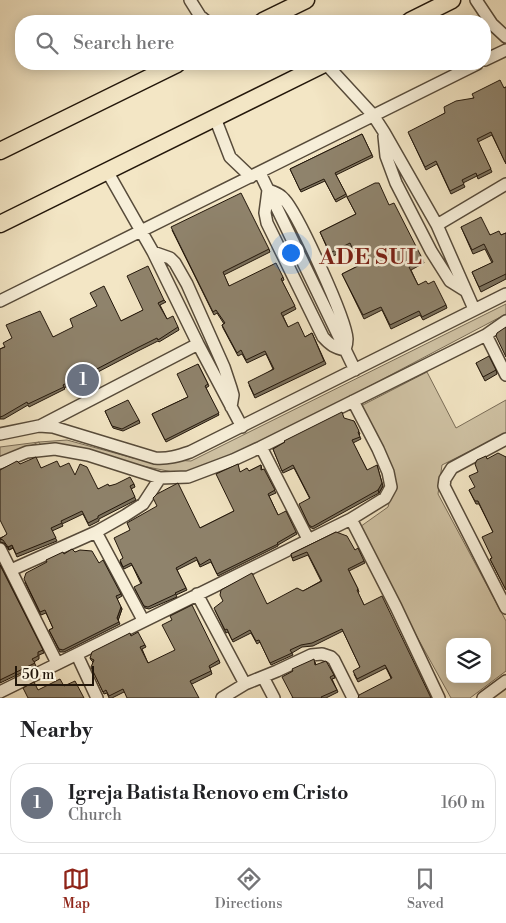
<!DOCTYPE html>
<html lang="en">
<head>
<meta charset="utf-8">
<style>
  body { margin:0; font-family:"Libre Bodoni",serif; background:#f6f6f6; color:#202124 }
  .controls { position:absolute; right:15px; bottom:15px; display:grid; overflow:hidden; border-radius:10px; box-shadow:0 2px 12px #0003 }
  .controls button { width:45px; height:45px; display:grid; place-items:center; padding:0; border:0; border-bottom:1px solid #e0e0e0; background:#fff; color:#202124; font:25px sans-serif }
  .scale { position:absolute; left:15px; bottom:12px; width:79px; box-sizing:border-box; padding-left:5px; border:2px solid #23170b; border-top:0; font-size:14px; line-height:18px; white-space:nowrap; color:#23170b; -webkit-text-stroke:4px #f7efd9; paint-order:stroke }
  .you { position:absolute; left:290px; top:252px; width:18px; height:18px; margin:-12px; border:4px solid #fff; border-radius:50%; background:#1a73e8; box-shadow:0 0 0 8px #1a73e833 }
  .badge { display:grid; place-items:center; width:32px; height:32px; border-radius:50%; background:#8f2418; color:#fff; font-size:16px; font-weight:700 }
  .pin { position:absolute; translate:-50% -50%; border:2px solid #fff; box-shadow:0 1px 5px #0006 }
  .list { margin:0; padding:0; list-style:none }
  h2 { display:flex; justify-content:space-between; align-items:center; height:65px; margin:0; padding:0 20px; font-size:21px }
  h2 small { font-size:16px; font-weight:400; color:#757577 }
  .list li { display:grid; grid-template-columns:32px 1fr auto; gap:15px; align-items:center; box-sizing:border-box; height:80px; margin:0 10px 10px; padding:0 10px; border:1px solid #e0e0e0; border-radius:20px }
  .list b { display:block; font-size:19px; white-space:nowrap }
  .list p { margin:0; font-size:16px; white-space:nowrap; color:#757577 }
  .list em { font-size:16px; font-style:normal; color:#757577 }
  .icon { flex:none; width:28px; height:28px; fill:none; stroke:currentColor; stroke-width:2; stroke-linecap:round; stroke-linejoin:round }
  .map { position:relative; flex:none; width:506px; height:698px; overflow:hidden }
  .search { position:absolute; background:#fff; box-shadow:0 2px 12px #0003; left:15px; right:15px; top:15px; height:55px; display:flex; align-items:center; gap:12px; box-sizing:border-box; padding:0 18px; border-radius:20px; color:#757577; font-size:19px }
  .sheet { height:155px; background:#fff }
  nav { display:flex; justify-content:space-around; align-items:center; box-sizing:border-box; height:70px; border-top:1px solid #e0e0e0; background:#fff; font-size:14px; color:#757577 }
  nav a { display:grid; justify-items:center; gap:2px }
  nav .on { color:#8f2418 }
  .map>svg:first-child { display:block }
  .green { fill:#d0c3a5; stroke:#7a6d58; fill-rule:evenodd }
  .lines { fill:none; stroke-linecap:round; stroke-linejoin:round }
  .minor-casing { stroke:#574b3a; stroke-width:14 }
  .highway-casing { stroke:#23170b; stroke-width:19 }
  .minor { stroke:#f7efd9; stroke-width:11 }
  .highway { stroke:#f3e6c5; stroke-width:16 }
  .wall { fill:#7b715d; stroke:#23170b }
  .shaded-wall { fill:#645c4c; stroke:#23170b }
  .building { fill:#8f836c; stroke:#23170b }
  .labels { text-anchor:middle; stroke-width:5; stroke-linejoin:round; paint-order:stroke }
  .district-label { font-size:22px; font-weight:bold; letter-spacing:1px; fill:#7a1f14; stroke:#f7efd9 }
</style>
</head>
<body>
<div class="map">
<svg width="506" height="698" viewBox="0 0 506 698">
  <rect width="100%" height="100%" fill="#f3e6c5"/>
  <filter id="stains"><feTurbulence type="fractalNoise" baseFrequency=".004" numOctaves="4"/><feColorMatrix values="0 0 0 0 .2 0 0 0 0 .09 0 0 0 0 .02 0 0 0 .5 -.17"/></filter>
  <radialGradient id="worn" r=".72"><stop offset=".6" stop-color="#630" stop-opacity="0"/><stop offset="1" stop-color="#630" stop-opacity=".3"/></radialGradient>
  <path class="green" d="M506 304V314L239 455 188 475 41 446 39 442 0 459V447L39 442 67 440 133 458 191 461Z
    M427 372 456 428 506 400V433L442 465 438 494 506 621V671L470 698H451L357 529 388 507 394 485 361 406ZM450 642H487V679H450Z"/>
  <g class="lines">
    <g class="minor-casing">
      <path id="minor" d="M190 0 200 16 206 21
        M476 0 492 24 506 37
        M485 60 506 50
        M326 64 373 115 384 132 437 225 474 309
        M215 118 230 157 251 177
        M384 136 386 156 396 183 431 251 450 281 466 291
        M107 171 153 252 198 344 242 427
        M260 173 355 370
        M268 190C274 192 280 194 284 199 298 214 346 319 347 339 347 342 346 347 345 350 335 348 330 345 323 337L267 223 265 213Z
        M437 225 506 184
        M153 252 170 258 175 263 187 284 224 367 231 388 233 395 231 407
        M0 301 477 64
        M486 335 506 375
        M353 401 378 449 388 472 391 487 385 498 351 519 396 607 439 698
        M40 426 198 344
        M0 434 39 426 53 427 155 458C168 459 178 456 190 452L506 294
        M506 439 452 468 445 479 444 486 506 608
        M261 447 308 539
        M0 463 27 452 55 449 88 455 160 478 188 477 233 460 261 447 486 335 506 321
        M96 532 143 620
        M0 549 57 663
        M11 570 96 532 126 515 143 504 160 478
        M197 594 245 684
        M77 655 97 698
        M263 677 274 698
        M0 692 351 519
        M222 698 245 684 277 671 311 655 322 654 331 657 334 660 353 698
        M483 698 506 681"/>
    </g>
    <g class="highway-casing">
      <path id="highway" d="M263 21 306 0
        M410 21 452 0
        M0 151 177 64
        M0 224 324 64"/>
    </g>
    <use href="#minor" class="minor"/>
    <use href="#highway" class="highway"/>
  </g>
  <path class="wall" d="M506 87V164L492 135 478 142 492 172 478 179 477 176 463 183 465 187 451 194 437 164 426 170 409 134 445 113 473 98Z
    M362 134 373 157 336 175 347 196 336 202 325 181 301 192 290 169Z
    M347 197 389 205 423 260 424 263 411 270 418 285 428 284 446 305 447 308 423 320 420 315 391 329 382 310 364 319 342 274 360 265 352 247 331 257 320 232 356 214Z
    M461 227 490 235H501L506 233V279L481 292 472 272 492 263 485 249 473 254Z
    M172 230 269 249 270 252 224 275 229 286 283 277 284 280 282 281 296 309 283 316 288 327 305 337 312 333 326 364 255 398 249 385 273 369 266 354 247 363 242 354 238 356 223 328 222 325 224 324 217 313 214 315Z
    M164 300 166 302 160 305 167 319 178 327 179 330 159 342 158 341 138 351 96 373V372L64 388 65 389 29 407 28 405 4 419H0V349L4 347 53 337 121 321Z
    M476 363 496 370 497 374 485 381Z
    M198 364 209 386 206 388 219 415 166 442 152 414 188 397Z
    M105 411 139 420 140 423 123 431 113 428Z
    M354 421 360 434 359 435 361 439 353 443 367 470 383 486 379 493 313 529 310 527 300 506 310 499 294 468 283 473 273 449Z
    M506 457V590L490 559 492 558 493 532 479 504H476L469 490 475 488 487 459Z
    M20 464 41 468 60 467 98 489 109 486 134 484 135 487 131 489 136 500 99 519V521L89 526 83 514 62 524 63 526 52 531 57 541 17 557 13 548 9 550 4 543 0 542V538L7 535Z
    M261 465 262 470 276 493 269 496 278 515 296 532 297 534 278 545V546L218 576 211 562 200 567 197 560 177 570 187 590 176 595 177 597 149 609 145 608 135 589 141 584 132 565 124 569 120 562 123 558 200 528 234 511 240 472 249 471Z
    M336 532 355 550 364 561 365 563 349 571 358 589 359 592 358 593 364 605 391 678 386 668 358 682 354 674 360 667 343 631 313 646 302 647 292 653 293 655 271 665 260 642 257 644 251 633 233 642 228 632 226 633 215 610 267 604 303 591 321 581 308 555 293 561 291 554Z
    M75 552 99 563 121 594 122 596 117 599 122 609 118 620 120 624 64 652H60L49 630 53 628 46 613 41 615 25 582Z
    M0 565 44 653 39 655V659L34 662 36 666 0 683Z
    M131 636 145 645 146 647 142 649 148 663 219 660 220 663 210 668 212 674 192 684 124 692 112 698H109L107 693 104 694 92 669 93 662 91 660 90 658Z
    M315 662 316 665 334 675 335 678 332 679 338 692 326 698H292Z"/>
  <path class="shaded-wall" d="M377 465 383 486 379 493 378 490Z
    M12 545 13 548 9 550 8 547Z
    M121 607 122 609 118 621 117 618Z"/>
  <path class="building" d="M500 80 504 88 506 87V162H505L491 132 477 139 491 169 477 176 476 173 462 180 464 184 450 191 436 161 425 167 408 132 445 113 444 107 456 101 474 98 472 94Z
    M362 134 372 155 335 173 346 194 335 200 324 179 300 190 290 169Z
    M375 183H379L389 205 394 203 423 260 409 267 418 285 426 281 428 284 434 281 446 305 422 317 419 311 390 325 381 307 363 315 342 274 360 265 350 243 330 253 320 232 356 214 347 197Z
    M241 193 269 249 223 272 229 286 276 263 283 277 281 279 295 306 281 313 288 327 298 322 305 337 312 333 324 361 254 395 248 382 274 369 265 351 246 360 241 350 237 353 222 325 225 323 216 310 213 312 171 227Z
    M481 217 490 235 499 231 501 235 506 233V274L479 287 472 272 493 262 484 244 472 250 461 227Z
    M148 266 164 300 158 303 167 319 173 316 178 327 158 340 157 338 137 348 95 370 94 369 63 385 64 387 28 404 27 402 3 416 0 417V349L5 347 3 343 12 338 6 325 40 311 53 337 73 327 70 319 97 306 90 293 104 286 121 321 143 310 127 276Z
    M506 327V357L496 336 497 333Z
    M489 356 496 370 483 377 476 363Z
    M198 364 208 384 205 386 219 413 165 440 152 414 188 397 177 374Z
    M128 400 139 420 122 429 112 426 105 411Z
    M342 412 344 418 354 421 359 431 358 432 360 437 352 440 367 470 377 465 382 483 378 490 312 527 309 525 299 504 310 498 293 465 282 471 273 449 285 442 284 441Z
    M498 453 506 457V590L490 559 492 558 482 537 493 532 478 501H475L469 490 475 487 469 476 478 472 475 464 477 460 486 456 487 459Z
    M36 457 41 468 57 461 60 467 69 463 75 475 80 464 87 467 98 489 108 484 109 486 116 484 130 477 134 484 130 486 135 497 98 516V518L88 523 82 511 61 521 62 523 51 528 56 538 16 554 12 545 8 547 3 540 0 539 7 534 0 520V470L17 461 20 464Z
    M238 464 240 472 247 468 249 471 261 465V470L264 469 275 490 268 494 278 515 286 511 296 532 277 543 278 544 217 574 210 559 200 565 196 557 176 568 186 588 175 593 176 594 148 607 144 606 134 587 142 583 131 563 123 567 120 560 123 558 114 538 130 530 127 523 157 506 153 498 157 494 178 483 200 528 234 511 216 474Z
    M336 532 347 536 355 550 358 548 364 561 348 569 358 589 357 590 364 605 382 596 431 698H358L359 695 392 678 385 665 357 679 353 671 360 667 342 629 312 643 301 645 290 650 292 653 270 663 259 640 256 641 250 630 232 640 227 629 225 630 214 608 223 601 220 595 221 590 252 573 267 604 297 588 303 591 322 581 307 552 292 558 291 554Z
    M72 549 75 552 80 550 92 551 99 563 103 560 121 594 116 596 121 607 117 618 119 622 63 650 59 649 49 630 53 628 45 610 40 612 24 579 26 573 47 562 46 560 63 552 64 554Z
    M0 565 43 650 38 652V656L32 659 35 663 0 680Z
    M192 605 219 660 209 666 211 671 190 681 199 698H127L123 689 109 696 106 690 103 692 91 667 94 660 90 658 92 652 130 633 131 636 138 632 145 645 140 647 148 663 175 650 162 625 172 620 170 616Z
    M314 659 315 665 326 661 334 675 330 677 337 690 321 697 322 698H293L282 677 293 671 292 669 312 660Z
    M60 679 64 686 75 681 84 698H28L23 688 34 682 38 690Z"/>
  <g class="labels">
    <g class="district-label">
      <text x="371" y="264">ADE SUL</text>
    </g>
  </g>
  <rect width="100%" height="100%" filter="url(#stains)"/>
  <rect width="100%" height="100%" fill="url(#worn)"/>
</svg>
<div class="controls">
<button><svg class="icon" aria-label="layers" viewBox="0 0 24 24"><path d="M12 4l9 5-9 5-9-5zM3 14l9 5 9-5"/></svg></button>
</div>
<div class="scale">50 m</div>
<div class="you"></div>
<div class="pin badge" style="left:83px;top:380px;background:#6b7280">1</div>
<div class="search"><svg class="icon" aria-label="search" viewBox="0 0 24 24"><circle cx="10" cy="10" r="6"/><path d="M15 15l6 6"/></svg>Search here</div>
</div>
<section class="sheet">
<h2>Nearby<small></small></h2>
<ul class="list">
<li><span class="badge" style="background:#6b7280">1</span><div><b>Igreja Batista Renovo em Cristo</b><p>Church</p></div><em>160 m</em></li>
</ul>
</section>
<nav>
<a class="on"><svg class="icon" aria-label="map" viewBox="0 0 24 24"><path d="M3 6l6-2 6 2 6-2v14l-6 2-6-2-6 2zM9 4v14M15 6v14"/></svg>Map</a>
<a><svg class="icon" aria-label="directions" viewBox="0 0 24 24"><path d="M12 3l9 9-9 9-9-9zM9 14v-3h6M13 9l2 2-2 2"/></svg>Directions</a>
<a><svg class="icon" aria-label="saved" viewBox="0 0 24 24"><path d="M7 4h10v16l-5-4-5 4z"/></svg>Saved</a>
</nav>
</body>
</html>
